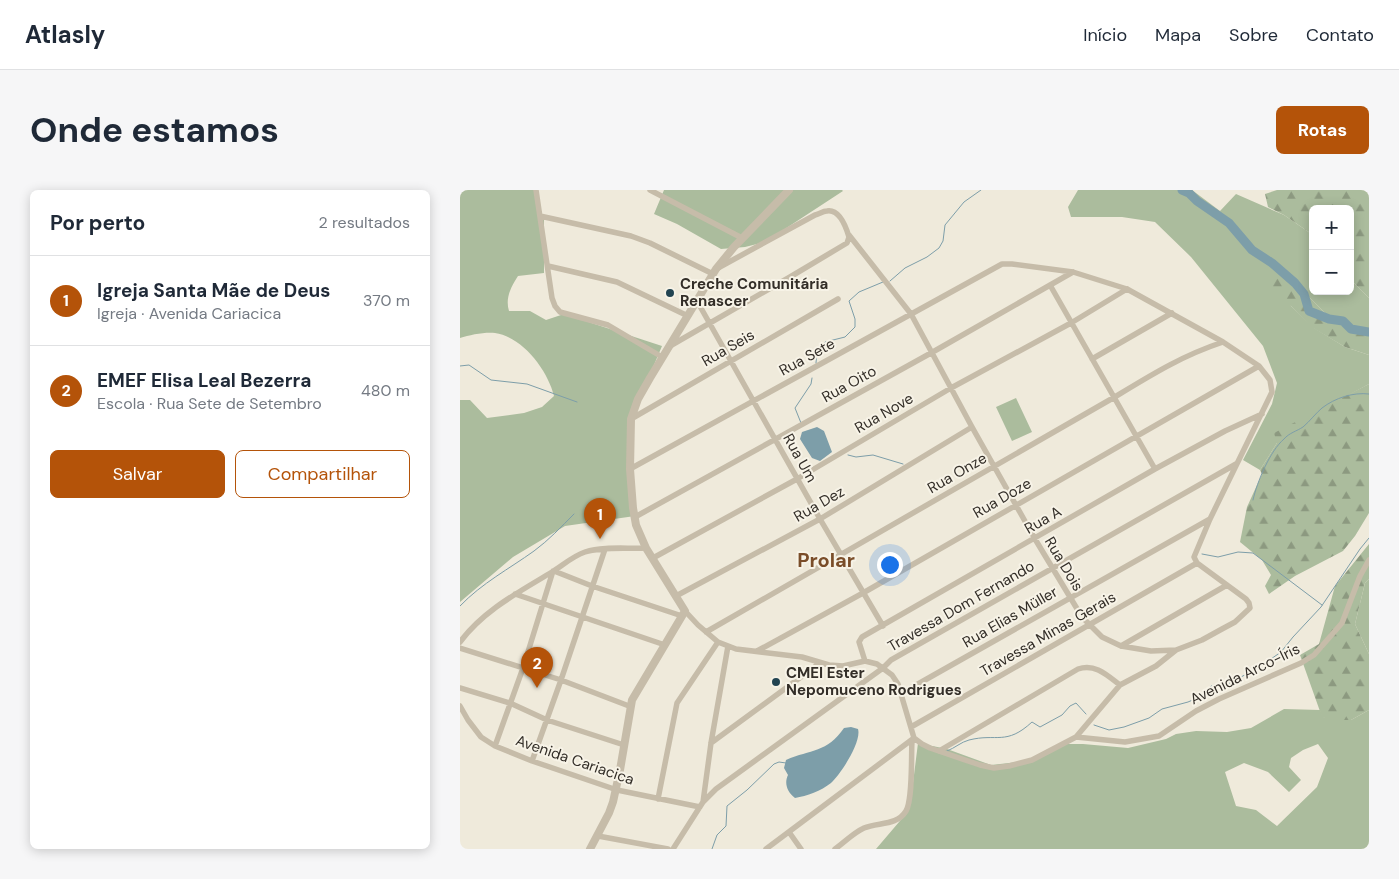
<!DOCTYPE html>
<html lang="pt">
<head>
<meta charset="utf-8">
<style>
  body { margin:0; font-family:"DM Sans",sans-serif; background:#f6f6f7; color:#1f2937 }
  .controls { position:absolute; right:15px; top:15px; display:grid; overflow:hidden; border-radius:8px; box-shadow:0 2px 12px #0003 }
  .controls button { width:45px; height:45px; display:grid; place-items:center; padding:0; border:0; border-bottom:1px solid #e0e1e3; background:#fff; color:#1f2937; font:25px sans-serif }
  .you { position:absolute; left:429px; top:374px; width:18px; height:18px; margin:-12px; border:4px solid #fff; border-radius:50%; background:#1a73e8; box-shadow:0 0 0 8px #1a73e833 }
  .badge { display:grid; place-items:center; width:32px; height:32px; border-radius:50%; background:#b45309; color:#fff; font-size:16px; font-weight:700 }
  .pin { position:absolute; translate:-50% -41px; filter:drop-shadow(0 1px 2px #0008) }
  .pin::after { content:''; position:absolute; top:26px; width:18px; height:15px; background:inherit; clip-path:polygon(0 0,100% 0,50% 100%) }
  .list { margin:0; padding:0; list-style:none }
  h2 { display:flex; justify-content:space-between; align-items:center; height:65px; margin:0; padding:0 20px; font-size:21px }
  h2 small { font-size:16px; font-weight:400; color:#747a83 }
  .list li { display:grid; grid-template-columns:32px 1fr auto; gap:15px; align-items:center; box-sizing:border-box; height:90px; padding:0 20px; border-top:1px solid #e0e1e3 }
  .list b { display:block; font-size:19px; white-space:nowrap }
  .list p { margin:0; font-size:16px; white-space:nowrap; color:#747a83 }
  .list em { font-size:16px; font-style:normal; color:#747a83 }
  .actions { display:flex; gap:10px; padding:15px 20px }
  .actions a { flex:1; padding:11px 0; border:1px solid #b45309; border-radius:8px; text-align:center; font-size:18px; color:#b45309 }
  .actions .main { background:#b45309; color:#fff }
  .map { position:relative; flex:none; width:909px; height:659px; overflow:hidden; border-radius:8px }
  header { display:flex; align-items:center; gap:30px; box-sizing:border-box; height:70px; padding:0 25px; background:#fff; border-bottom:1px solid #e0e1e3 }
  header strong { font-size:24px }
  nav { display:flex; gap:28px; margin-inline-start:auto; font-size:18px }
  .intro { display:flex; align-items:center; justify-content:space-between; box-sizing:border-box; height:120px; padding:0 30px }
  h1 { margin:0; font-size:35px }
  .button { padding:12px 22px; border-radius:8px; background:#b45309; color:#fff; font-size:18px; font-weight:700 }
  main { display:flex; gap:30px; padding:0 30px }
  aside { flex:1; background:#fff; border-radius:8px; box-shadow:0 2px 12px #0003 }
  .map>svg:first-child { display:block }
  .grass { fill:#abbc9d; fill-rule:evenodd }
  .forest { fill:url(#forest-firs) }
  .water { fill:#7d9ea9 }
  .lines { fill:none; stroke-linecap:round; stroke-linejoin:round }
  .stream { stroke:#7d9ea9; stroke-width:1 }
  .river { stroke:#7d9ea9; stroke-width:9 }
  .minor { stroke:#c6bca9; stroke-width:5.5 }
  .tertiary { stroke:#c6bca9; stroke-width:8 }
  .poi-dot { fill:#224451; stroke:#f7f3e7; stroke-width:2 }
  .labels { text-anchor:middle; stroke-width:4; stroke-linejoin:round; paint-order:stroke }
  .poi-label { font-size:15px; font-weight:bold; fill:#332e28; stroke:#f7f3e7; text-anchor:start }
  .street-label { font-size:15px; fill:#332e28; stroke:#f7f3e7 }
  .district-label { font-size:20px; font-weight:bold; fill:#7a4d29; stroke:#f7f3e7 }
</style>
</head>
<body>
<header>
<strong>Atlasly</strong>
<nav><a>Início</a><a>Mapa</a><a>Sobre</a><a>Contato</a></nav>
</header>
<div class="intro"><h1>Onde estamos</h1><a class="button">Rotas</a></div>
<main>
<aside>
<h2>Por perto<small>2 resultados</small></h2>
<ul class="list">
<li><span class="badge">1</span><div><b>Igreja Santa Mãe de Deus</b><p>Igreja · Avenida Cariacica</p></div><em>370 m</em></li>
<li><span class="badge">2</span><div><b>EMEF Elisa Leal Bezerra</b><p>Escola · Rua Sete de Setembro</p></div><em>480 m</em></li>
</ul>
<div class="actions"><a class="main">Salvar</a><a>Compartilhar</a></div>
</aside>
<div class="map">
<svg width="909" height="659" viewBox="0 0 909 659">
  <defs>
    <pattern id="forest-firs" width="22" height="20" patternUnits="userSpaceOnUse" patternTransform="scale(1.25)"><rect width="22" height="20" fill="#abbc9d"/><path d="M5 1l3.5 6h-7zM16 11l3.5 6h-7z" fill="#8c9980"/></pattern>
  </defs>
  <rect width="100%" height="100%" fill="#efeadb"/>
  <path class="grass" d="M0 0H77L76 9 84 29V83L58 86C51 97 45 108 49 121H70L86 130 104 124 202 156 171 229 175 326 105 336 53 367 0 412V210H10L27 228 64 223 82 217 94 206C88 181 63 147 35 143 24 142 10 145 0 148Z
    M204 0H382L383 1 305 52 285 57 261 59 217 34 194 24Z
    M618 0H732L760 21 776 4 824 25 853 45V101H890V89L909 108V141L868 126 820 78 831 116 854 138 885 157 909 165V194L885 207 817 253 800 280 783 270 812 214 817 193 803 156 731 67 695 32 662 27H611L608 17Z
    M556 208 572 242 552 251 536 217Z
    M909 389V464L895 434 905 393Z
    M824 519 860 520 863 527 891 530 909 520V659H416L445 625 452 601 458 553 487 559 531 575 567 571 602 554H623L668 558 706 549 716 544 736 541 767 542 791 538ZM858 554 868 568 857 597 817 636 796 620 776 616 765 582 784 573 808 582 829 602 841 590 829 577 831 568 843 560Z"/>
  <path class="forest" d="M817 0H909V108L890 89V19H853V45L824 25 808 17 805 4Z
    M820 78 868 126 909 141V165L885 157 853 138 831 116 804 95Z
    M909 194V323L895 346 883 361 835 386 809 404 805 396 811 385 802 370 780 352 787 317 802 284 800 280 817 253 814 243Z
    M909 354V389L905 393 895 434 909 464V520L891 530H872L862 527 840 465 859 454 875 396Z"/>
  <path class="water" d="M357 237 364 241 372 262 360 271 352 268 340 249 342 242Z
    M391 537 398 539C402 552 380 585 371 593 361 601 347 606 335 608 327 602 324 593 328 585L324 578 326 570C351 559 367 563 384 538Z"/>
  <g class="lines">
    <path class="stream" d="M430 91 445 78 467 67 479 58 483 51 485 35 504 12 521 0
      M356 173 357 161 365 152 385 147 395 137V129L389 111 399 102 423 92
      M0 176 9 175 31 190 67 194 117 212
      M341 233 335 218 351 194 352 188
      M388 265 396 267 413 265 443 274
      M793 310C797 292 810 261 824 249 829 243 837 241 843 237 850 231 856 223 862 218 875 208 893 202 909 204
      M742 364 758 367 778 362 793 363 862 415
      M0 416C22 393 49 379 74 361 89 350 101 337 114 324
      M634 535 649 540 664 537 689 528 702 519 728 512 742 506 751 496 758 494 767 496 772 490 779 488 798 478 821 462 833 447 861 417 900 359 909 348
      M487 561C495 558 501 552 509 550 537 543 546 556 572 532L580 537 602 525 610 516 616 513 626 524
      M252 659 257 645 266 636 267 616 287 600 314 574 319 572 326 573"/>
    <path class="river" d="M722 0 729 3 737 11 769 33 792 60 812 73 835 93 844 104 849 121 869 129 883 131 891 139 909 142"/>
    <path class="minor" d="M76 0 92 108 95 116 100 122 148 135 202 167
      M190 0 282 48
      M80 26 171 46 190 53 253 84
      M389 45 451 124 512 237 575 349 622 427 642 447 661 456 691 461 716 460
      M88 76 157 92 228 126
      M590 95 695 279
      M237 111 360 329 423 436
      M210 156 330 87 387 53 389 47C386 37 379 19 367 21 363 21 359 24 355 25L258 78
      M632 169 712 123
      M171 229 378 109
      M170 279 542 74H552L613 82 667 99 763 152 799 176 810 190 812 202 750 329 734 367 737 373 786 409 789 413 790 418 775 432 762 439 742 450 716 460 696 476 660 495 616 547
      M175 327 471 163 613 82
      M193 368 337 289 491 198 611 133 667 99
      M94 381 132 396 222 426
      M55 404 205 455
      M216 406 360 329 512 237
      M225 421 238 435 258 452 276 459 342 467 369 475 383 476 405 471 417 474 432 485 438 494 454 548 462 554 470 558 520 575 534 578 549 576 572 570 616 547 665 552 699 546 736 521 759 509 841 473 854 465 882 433 900 386 909 370
      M246 442 653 208C691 185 721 166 763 152
      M0 452C24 420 59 402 92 382 103 375 113 366 125 362 144 356 167 359 186 358
      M661 456 767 395
      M0 458 101 490 169 516
      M297 461 403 403 799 176
      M405 471 399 452 402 447 695 279 765 241 802 224
      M0 498 50 513 87 530 164 555
      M442 503 750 329
      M0 516 8 530 21 547 35 556 72 571 157 600 240 617
      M451 537 737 373
      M251 553 360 473
      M35 556 63 478 93 381
      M479 561 618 479C635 473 647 485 660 495
      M72 571 101 490 145 359
      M198 609 217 513 258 452
      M243 612 251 553 268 456
      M329 642 341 659
      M138 646 208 659
      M213 659 243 612 256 599 423 478 431 470 776 274
      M306 659 454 548
      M375 659C385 652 393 643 404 638 418 632 437 636 446 621 453 609 451 566 452 551"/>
    <path class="tertiary" d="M130 659 149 623 153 612 160 580 172 510 225 421 186 358 176 335 173 318 170 279 171 229 178 209 190 188 256 79 274 57 329 0"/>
  </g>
  <g class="poi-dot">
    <circle cx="210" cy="103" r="5"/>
    <circle cx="316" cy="492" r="5"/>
  </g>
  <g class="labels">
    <g class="poi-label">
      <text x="220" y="99">Creche Comunitária<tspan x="220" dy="17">Renascer</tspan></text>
      <text x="326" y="488">CMEI Ester<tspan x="326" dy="17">Nepomuceno Rodrigues</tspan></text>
    </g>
    <g class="street-label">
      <text transform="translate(268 158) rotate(-30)" y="5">Rua Seis</text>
      <text transform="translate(347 167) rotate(-29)" y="5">Rua Sete</text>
      <text transform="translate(389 194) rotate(-29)" y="5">Rua Oito</text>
      <text transform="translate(424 223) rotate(-30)" y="5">Rua Nove</text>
      <text transform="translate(340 268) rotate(61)" y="5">Rua Um</text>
      <text transform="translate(497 283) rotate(-30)" y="5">Rua Onze</text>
      <text transform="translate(542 308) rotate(-30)" y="5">Rua Doze</text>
      <text transform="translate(359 314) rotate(-30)" y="5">Rua Dez</text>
      <text transform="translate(583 330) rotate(-30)" y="5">Rua A</text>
      <text transform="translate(604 374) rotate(59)" y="5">Rua Dois</text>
      <text transform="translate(501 416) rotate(-30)" y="5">Travessa Dom Fernando</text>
      <text transform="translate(550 427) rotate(-30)" y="5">Rua Elias Müller</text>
      <text transform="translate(588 444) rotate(-30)" y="5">Travessa Minas Gerais</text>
      <text transform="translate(785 484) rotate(-26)" y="5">Avenida Arco-Íris</text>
      <text transform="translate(115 570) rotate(19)" y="5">Avenida Cariacica</text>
    </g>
    <g class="district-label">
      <text x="366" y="377">Prolar</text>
    </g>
  </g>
</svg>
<div class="controls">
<button>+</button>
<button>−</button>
</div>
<div class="you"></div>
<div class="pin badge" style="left:140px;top:349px">1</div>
<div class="pin badge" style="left:77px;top:498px">2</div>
</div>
</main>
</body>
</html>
